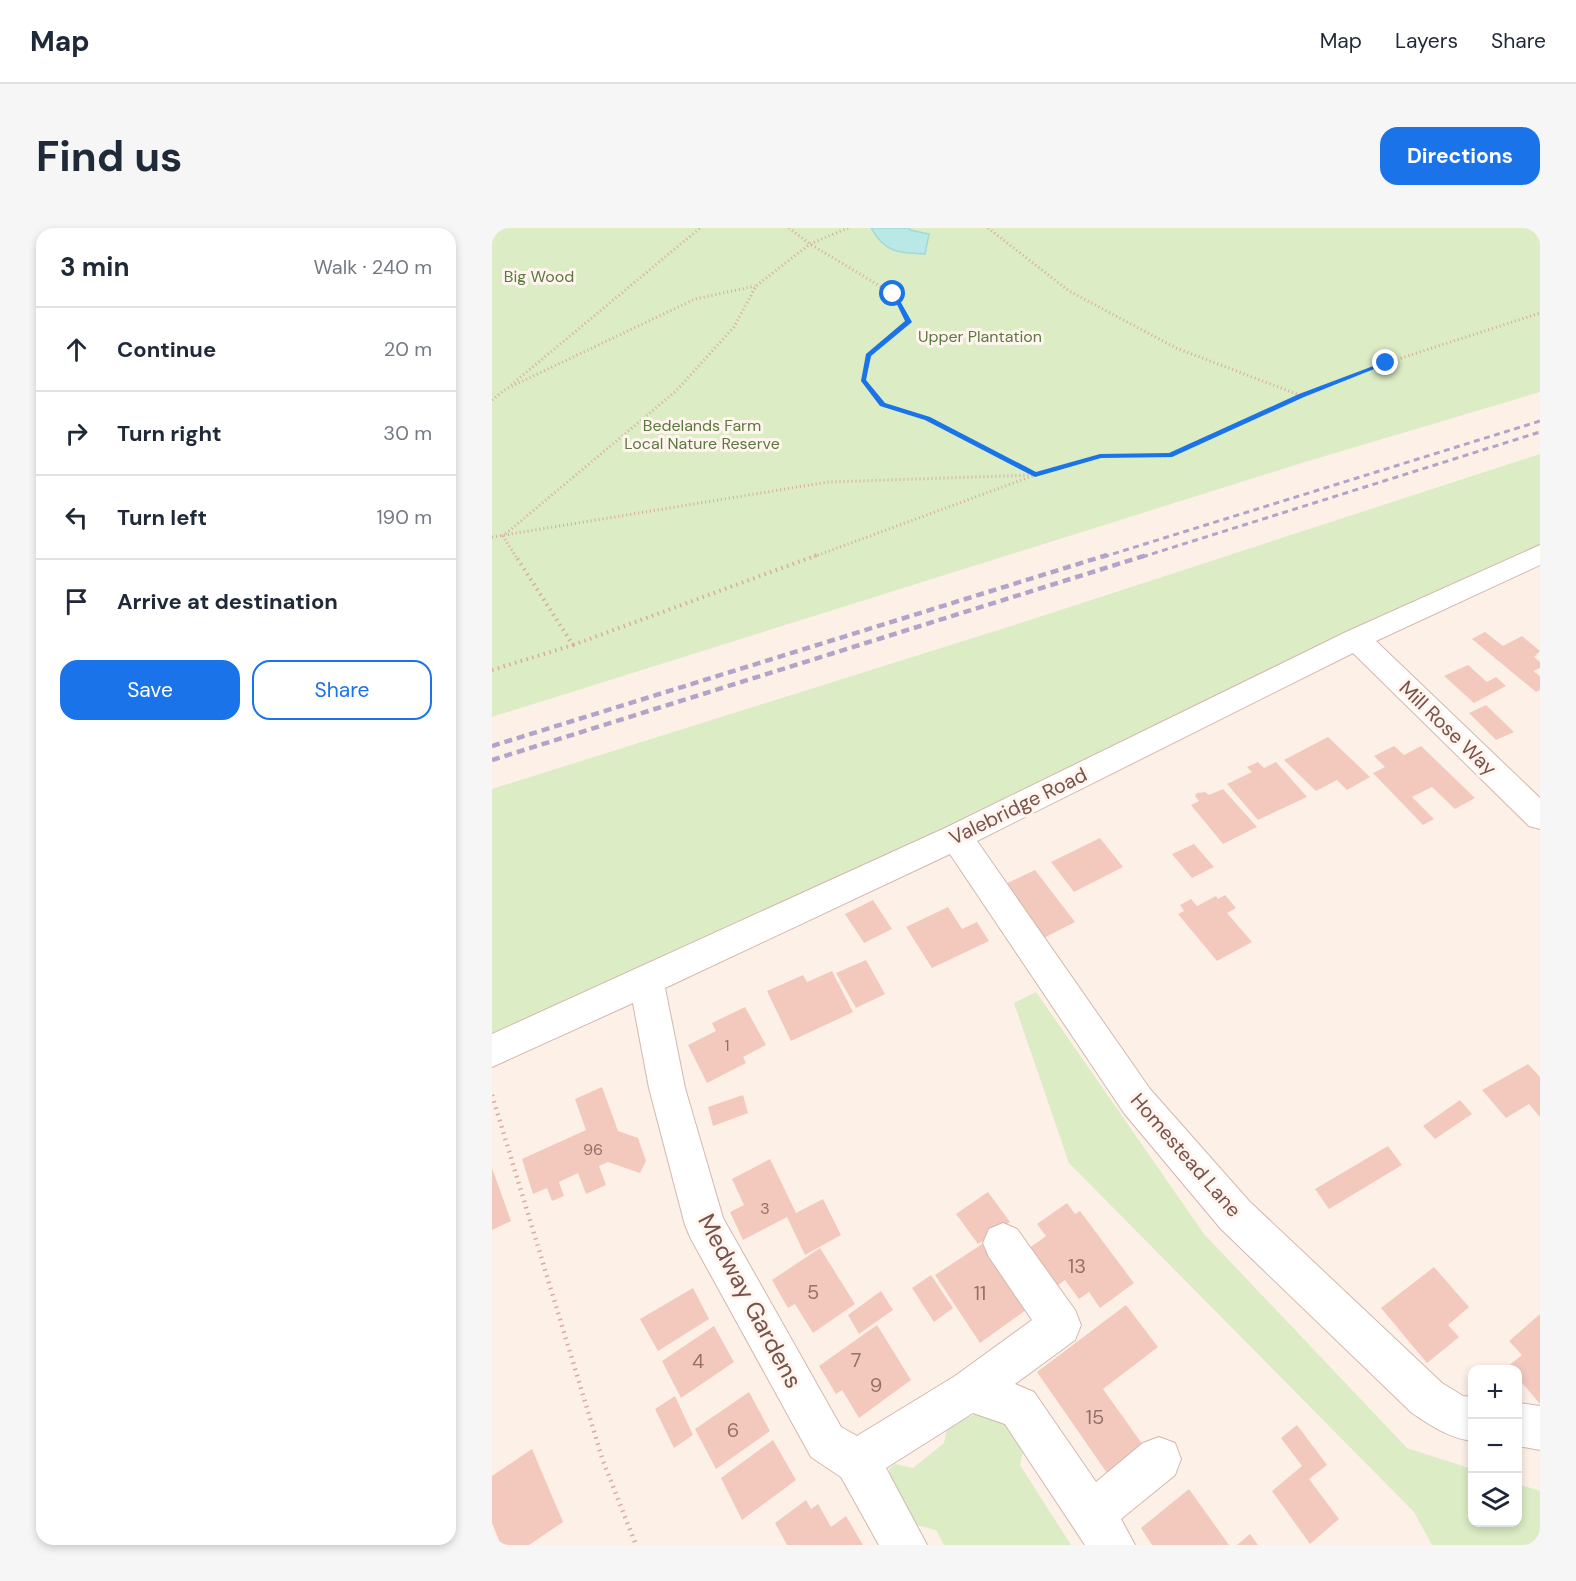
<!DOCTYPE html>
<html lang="en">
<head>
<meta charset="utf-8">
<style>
  body { margin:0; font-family:"DM Sans",sans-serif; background:#f6f6f7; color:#1f2937 }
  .controls { position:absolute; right:18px; bottom:18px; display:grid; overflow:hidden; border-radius:12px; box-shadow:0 3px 9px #0003 }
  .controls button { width:54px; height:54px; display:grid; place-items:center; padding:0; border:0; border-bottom:2px solid #e0e1e3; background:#fff; color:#1f2937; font:30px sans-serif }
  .stop { position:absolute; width:18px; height:18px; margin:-14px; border:4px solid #1a73e8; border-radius:50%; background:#fff }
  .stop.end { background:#1a73e8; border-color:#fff; box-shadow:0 2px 6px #0008 }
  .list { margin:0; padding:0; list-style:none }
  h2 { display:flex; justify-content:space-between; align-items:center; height:78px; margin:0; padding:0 24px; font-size:26px }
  h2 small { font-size:20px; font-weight:400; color:#747a83 }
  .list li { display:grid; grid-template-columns:39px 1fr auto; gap:18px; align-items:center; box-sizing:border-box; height:84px; padding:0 24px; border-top:2px solid #e0e1e3 }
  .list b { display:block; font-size:22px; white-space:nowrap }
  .list em { font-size:20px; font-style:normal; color:#747a83 }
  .actions { display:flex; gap:12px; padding:18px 24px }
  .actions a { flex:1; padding:14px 0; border:2px solid #1a73e8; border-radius:18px; text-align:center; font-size:21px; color:#1a73e8 }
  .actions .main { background:#1a73e8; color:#fff }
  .icon { flex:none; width:33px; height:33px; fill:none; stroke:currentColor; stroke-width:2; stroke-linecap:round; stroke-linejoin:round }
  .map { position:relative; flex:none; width:1048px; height:1317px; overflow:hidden; border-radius:18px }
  header { display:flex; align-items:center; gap:36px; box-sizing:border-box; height:84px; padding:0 30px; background:#fff; border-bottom:2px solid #e0e1e3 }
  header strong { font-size:28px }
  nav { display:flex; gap:33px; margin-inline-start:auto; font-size:21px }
  .intro { display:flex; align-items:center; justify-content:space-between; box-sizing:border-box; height:144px; padding:0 36px }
  h1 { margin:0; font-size:42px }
  .button { padding:15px 27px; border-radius:18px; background:#1a73e8; color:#fff; font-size:21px; font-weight:700 }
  main { display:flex; gap:36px; padding:0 36px }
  aside { flex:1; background:#fff; border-radius:18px; box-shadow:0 3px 9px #0003 }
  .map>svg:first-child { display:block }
  .green { fill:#dcecc5 }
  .water { fill:#bae8e6; stroke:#a0dad8; stroke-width:1.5 }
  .building { fill:#f3c9be }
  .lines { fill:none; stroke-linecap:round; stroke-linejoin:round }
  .minor-casing { stroke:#d2b8af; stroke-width:2 }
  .path-far2 { stroke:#d9aba0; stroke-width:3; stroke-dasharray:1 3; stroke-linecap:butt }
  .path-far1 { stroke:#d9aba0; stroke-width:4; stroke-dasharray:1.5 4.5; stroke-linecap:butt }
  .path { stroke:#d9aba0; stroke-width:4.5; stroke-dasharray:1.5 5; stroke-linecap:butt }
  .minor { fill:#fff; fill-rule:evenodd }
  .rail-far1 { stroke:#b1a4c8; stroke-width:3; stroke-dasharray:6 4.5; stroke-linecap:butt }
  .rail { stroke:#b1a4c8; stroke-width:4.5; stroke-dasharray:8 5; stroke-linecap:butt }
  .route { fill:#1a73e8 }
  .labels { text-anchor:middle; stroke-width:6; stroke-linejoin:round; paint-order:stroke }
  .far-park-label { font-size:16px; fill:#5b783f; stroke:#fff5ee }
  .number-label { font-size:16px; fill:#977067 }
  .street-label { font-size:20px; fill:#78524a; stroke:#fff5ee }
  .near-number-label { font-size:20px; fill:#977067 }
  .near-street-label { font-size:24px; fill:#78524a; stroke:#fff5ee }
</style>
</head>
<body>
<header>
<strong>Map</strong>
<nav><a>Map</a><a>Layers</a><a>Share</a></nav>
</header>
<div class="intro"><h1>Find us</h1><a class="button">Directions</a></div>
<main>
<aside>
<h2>3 min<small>Walk · 240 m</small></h2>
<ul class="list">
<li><svg class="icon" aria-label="ahead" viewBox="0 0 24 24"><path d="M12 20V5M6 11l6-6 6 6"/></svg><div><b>Continue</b></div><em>20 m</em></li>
<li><svg class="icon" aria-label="right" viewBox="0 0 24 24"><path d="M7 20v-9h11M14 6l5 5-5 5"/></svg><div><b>Turn right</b></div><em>30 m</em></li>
<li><svg class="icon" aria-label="left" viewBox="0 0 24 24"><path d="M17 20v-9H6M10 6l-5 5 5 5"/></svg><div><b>Turn left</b></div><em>190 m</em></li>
<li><svg class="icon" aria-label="arrive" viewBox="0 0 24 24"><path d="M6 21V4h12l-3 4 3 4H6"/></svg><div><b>Arrive at destination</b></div></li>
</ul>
<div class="actions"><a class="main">Save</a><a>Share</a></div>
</aside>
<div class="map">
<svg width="1048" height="1317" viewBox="0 0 1048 1317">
  <rect width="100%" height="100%" fill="#fdf0e7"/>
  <path class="green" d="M0 0H1048V164L813 234 0 489Z
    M1048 226V326L0 823V561L516 399Z
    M544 764 712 1006 915 1220 980 1241 981 1294H1026V1256L1048 1263V1317H940L922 1284 577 935 522 775Z
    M483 1187 504 1190 533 1214 528 1237 579 1317H452L444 1302 424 1297 401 1257 397 1241 403 1236 421 1240 452 1215 456 1196Z"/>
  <path class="water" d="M379 0H417L418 2 437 6 433 26C407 25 393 25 379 0Z"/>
  <path class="building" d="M993 404 1011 418 1030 408 1048 423 1042 429 1048 434V440L1041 443 1048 448V462L1044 464 980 411Z
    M976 437 995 454 1004 449 1014 458 982 475 952 448Z
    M994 477 1022 504 1004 512 977 485Z
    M836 509 878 549 855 562 845 552 824 563 792 532Z
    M902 518 912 527 929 518 983 570 963 581 940 559 920 569 942 591 931 597 881 545 893 539 882 528Z
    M766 534 772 540 784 534 815 569 766 592 735 556 760 544 755 539Z
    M731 561 765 599 731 616 699 577 707 573 703 568 705 565 713 564 717 567Z
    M608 610 631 639 582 664 559 634Z
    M702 616 722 639 700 650 680 626Z
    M543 642 583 694 546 713 507 659Z
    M733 667 744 680 735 685 760 714 725 733 686 686 692 683 688 677 699 671 705 678 724 668 726 671Z
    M381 672 400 701 372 715 353 686Z
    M456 679 470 701 485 694 497 713 440 740 414 699Z
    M374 732 393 766 364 780 344 745Z
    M340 743 361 784 299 813 275 763 311 747 315 754Z
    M253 779 274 817 251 829 254 835 215 855 196 817 224 803 220 795Z
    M1036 836 1048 849V889L1037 876 1014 890 990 862Z
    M110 859 126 903 146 910 154 933 148 945 116 934 107 938 114 957 94 966 86 945 67 954 72 968 60 973 55 960 41 966 30 931 94 902 83 871Z
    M251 867 256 885 221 898 216 879Z
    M968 872 980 886 943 911 931 898Z
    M896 918 910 937 837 981 823 961Z
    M278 931 304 985 331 971 349 1007 313 1027 295 989 251 1012 238 984 252 977 240 951Z
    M0 940 19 993 0 1002Z
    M496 964 518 994 486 1016 464 986Z
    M575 975 583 986 588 983 642 1055 608 1080 597 1064 587 1071 573 1052 558 1063 532 1024 554 1008 545 996Z
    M490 1016 534 1082 488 1115 443 1047Z
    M328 1020 363 1076 321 1105 303 1076 296 1080 280 1052Z
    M942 1039 977 1079 956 1097 967 1109 935 1135 889 1080Z
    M439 1047 461 1080 442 1094 420 1060Z
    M201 1060 217 1091 166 1123 148 1091Z
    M389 1063 401 1082 367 1106 356 1087Z
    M634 1077 666 1119 611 1161 651 1217 615 1245 545 1144Z
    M1048 1086V1176L1026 1150V1142H1018L1015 1139 1030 1127 1017 1113Z
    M385 1097 419 1152 367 1190 350 1162 344 1166 327 1138Z
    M222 1098 242 1134 189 1170 170 1133Z
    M257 1164 278 1203 224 1241 203 1201Z
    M183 1168 201 1207 182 1220 163 1181Z
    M805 1197 835 1237 817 1251 847 1291 818 1316 780 1263 810 1238 789 1210Z
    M281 1212 304 1252 250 1292 229 1250Z
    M40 1221 71 1294 37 1317H9L0 1295V1248Z
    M697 1261 737 1317H660L649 1300Z
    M314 1272 319 1281 326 1276 339 1299 354 1288 371 1317H295L283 1295Z
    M758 1306 766 1317H745Z"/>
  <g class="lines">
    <g class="minor-casing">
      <path id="minor" d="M1048 317V337L884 413 1048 570V601L1037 598 861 425 485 613 658 861 757 973 950 1155 971 1168 981 1169V1213C956 1210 940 1198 920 1185L729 1001 632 885 458 626 173 760 193 860 231 990 349 1199 365 1208 463 1148 540 1092 497 1029 491 1015 497 1001 511 995 525 1001 583 1082 589 1097 583 1112 523 1156 542 1164 604 1254 651 1215 667 1209 683 1215 689 1231 683 1247 629 1291 643 1317H593L513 1196 481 1185 394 1240 435 1317H387L349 1249 319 1229 199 1011 193 997 157 860 141 775 0 839V806L453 600 854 404Z
        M1026 1175 1048 1178V1222L1026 1218Z"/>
    </g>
    <path class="path-far2" d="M297 0 318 16 401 66 417 94 376 128 371 152 391 177 436 191 543 247 321 329
      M496 0 577 63 684 120 810 168
      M19 157 208 0
      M0 172 14 161 203 71 263 58
      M0 309 336 254 543 247 608 228H678L810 168 894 135 1048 85
      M24 329 11 308 184 163 242 99 264 58 318 16 356 0"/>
    <path class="path-far1" d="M81 417 325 327
      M0 442 81 417 23 327"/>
    <path class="path" d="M0 867 111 1233 144 1317"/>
    <use href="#minor" class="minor"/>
    <path class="rail-far1" d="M611 329 1048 193
      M650 329 1048 204"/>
    <path class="rail" d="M0 518 615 327
      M0 532 655 327"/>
  </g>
  <path class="route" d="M399 64H403L420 94 379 128 374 152 393 175 438 189 544 244 608 226 677 225 807 166 892 134 897 135 812 169 680 229 609 230 543 249 433 192 388 178 369 153 374 126 413 93Z"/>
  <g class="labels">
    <g class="far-park-label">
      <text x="47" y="54">Big Wood</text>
      <text x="488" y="114">Upper Plantation</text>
      <text x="210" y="203">Bedelands Farm<tspan x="210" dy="18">Local Nature Reserve</tspan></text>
    </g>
    <g class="number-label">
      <text x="235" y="823">1</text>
      <text x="101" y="927">96</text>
      <text x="273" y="986">3</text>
    </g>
    <g class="street-label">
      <text transform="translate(956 500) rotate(44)" y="7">Mill Rose Way</text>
      <text transform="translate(526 578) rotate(-26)" y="7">Valebridge Road</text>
      <text transform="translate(694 927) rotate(49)" y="7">Homestead Lane</text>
    </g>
    <g class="near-number-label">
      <text x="585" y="1045">13</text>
      <text x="321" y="1071">5</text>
      <text x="488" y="1072">11</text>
      <text x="364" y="1139">7</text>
      <text x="206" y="1140">4</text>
      <text x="384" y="1164">9</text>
      <text x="603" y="1196">15</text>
      <text x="241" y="1209">6</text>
    </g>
    <g class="near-street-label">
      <text transform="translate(258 1073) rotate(62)" y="8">Medway Gardens</text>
    </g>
  </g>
</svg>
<div class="controls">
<button>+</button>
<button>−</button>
<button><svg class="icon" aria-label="layers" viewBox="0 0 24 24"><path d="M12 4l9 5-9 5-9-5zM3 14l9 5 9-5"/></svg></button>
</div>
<div class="stop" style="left:401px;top:66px"></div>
<div class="stop end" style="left:894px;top:135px"></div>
</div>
</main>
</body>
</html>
